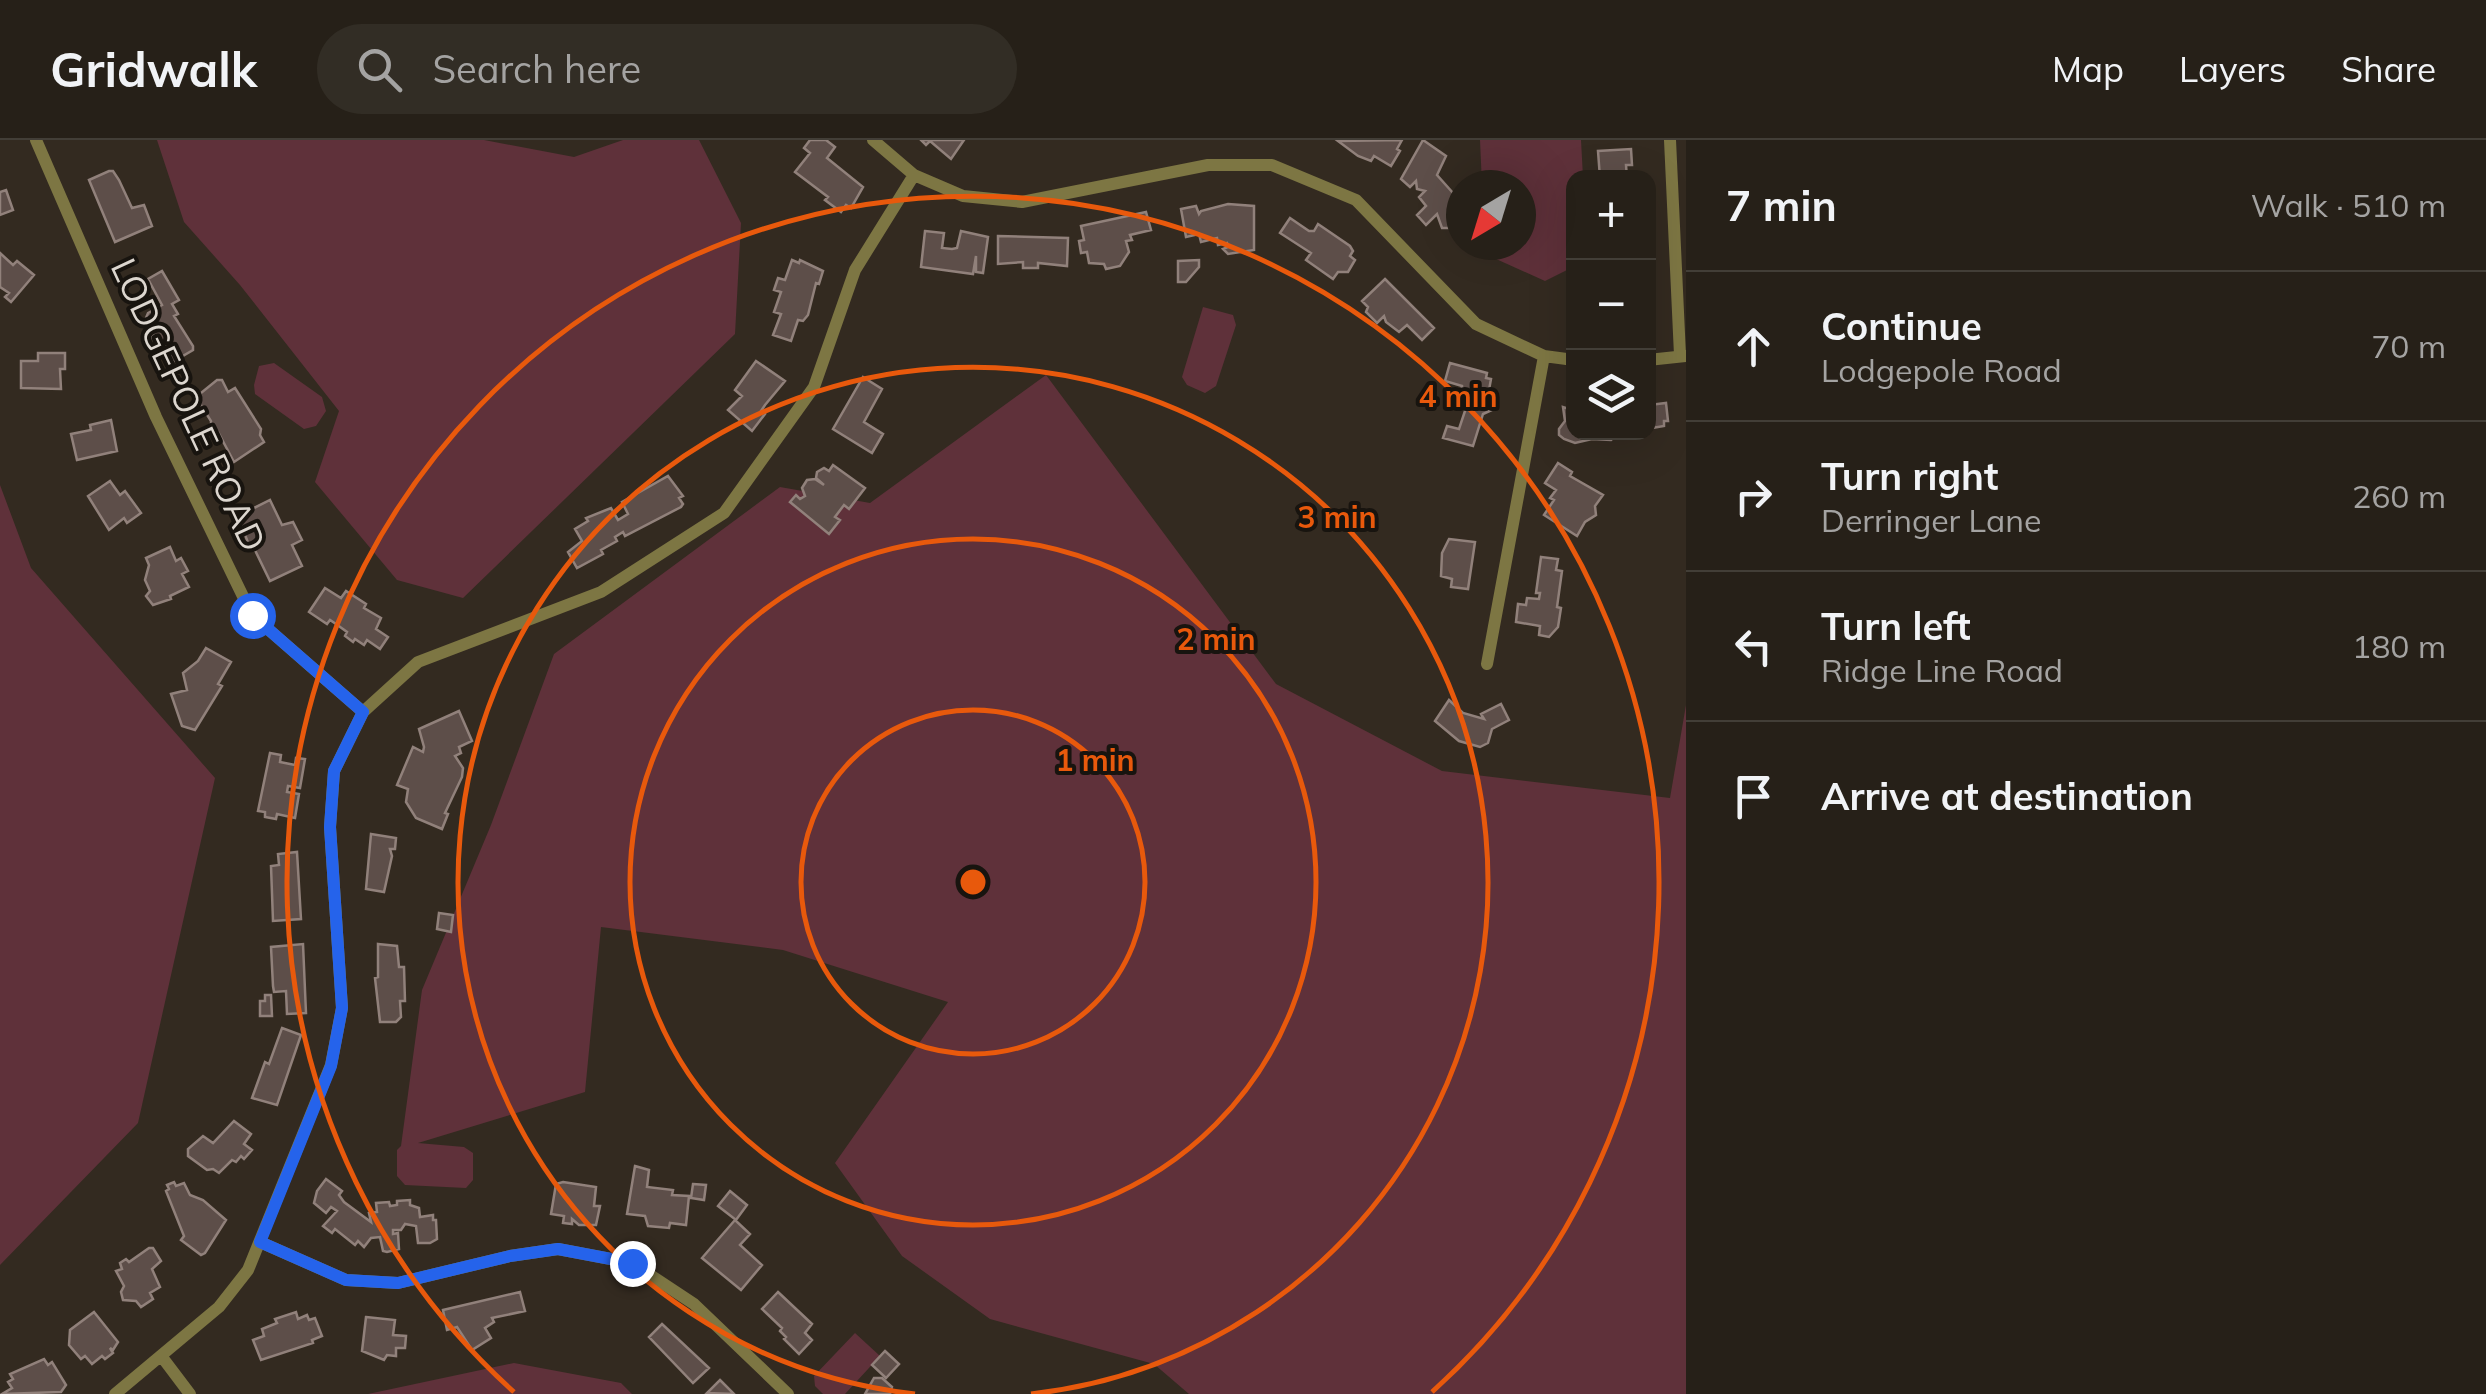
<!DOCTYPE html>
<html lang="en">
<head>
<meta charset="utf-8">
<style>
  body { margin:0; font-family:Mulish,sans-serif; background:#322d25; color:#f1f3f6 }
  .controls { position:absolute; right:30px; top:30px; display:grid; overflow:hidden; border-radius:20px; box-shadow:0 10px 40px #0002 }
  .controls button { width:90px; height:90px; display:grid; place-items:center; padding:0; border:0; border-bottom:2px solid #423e37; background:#262018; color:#f1f3f6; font:50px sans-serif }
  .compass { position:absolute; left:1446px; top:30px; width:90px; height:90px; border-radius:50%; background:#262018; box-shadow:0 10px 40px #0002; rotate:218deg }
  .stop { position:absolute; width:30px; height:30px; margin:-22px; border:8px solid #2563eb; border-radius:50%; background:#fff }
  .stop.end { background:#2563eb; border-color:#fff; box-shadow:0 2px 10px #0008 }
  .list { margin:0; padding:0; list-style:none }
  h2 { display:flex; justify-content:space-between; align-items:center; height:130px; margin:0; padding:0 40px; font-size:42px }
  h2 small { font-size:32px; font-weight:400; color:#a4a3a2 }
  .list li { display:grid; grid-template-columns:65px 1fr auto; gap:30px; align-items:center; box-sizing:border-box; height:150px; padding:0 40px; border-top:2px solid #423e37 }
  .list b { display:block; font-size:38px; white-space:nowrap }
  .list p { margin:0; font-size:32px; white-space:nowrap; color:#a4a3a2 }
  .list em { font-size:32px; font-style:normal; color:#a4a3a2 }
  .icon { flex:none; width:55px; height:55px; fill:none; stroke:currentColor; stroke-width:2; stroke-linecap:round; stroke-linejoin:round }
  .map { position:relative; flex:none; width:1686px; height:1254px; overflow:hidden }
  header { display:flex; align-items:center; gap:60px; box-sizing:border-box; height:140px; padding:0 50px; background:#262018; border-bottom:2px solid #423e37 }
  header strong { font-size:48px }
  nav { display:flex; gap:55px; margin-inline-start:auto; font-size:35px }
  .search { width:700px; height:90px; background:#322d25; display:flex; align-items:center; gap:25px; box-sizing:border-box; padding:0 35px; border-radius:55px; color:#a4a3a2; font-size:38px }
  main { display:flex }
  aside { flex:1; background:#262018 }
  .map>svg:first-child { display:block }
  .green { fill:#5f313a }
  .building { fill:#5d4e49; stroke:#91817b; stroke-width:2.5 }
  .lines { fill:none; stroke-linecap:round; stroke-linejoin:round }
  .street { stroke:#7d7643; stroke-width:12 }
  .route { stroke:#2563eb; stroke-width:12 }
  .ring { fill:none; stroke:#e8590c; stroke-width:5 }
  .labels { text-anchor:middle; stroke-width:8; stroke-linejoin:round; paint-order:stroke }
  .street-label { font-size:35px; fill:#dcd6cf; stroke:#18140f }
  .centre { fill:#e8590c; stroke:#18140f; stroke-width:5 }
  .ring-label { font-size:30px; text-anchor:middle; font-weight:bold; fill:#e8590c; stroke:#18140f; stroke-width:8; stroke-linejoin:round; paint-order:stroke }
</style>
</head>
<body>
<header>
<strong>Gridwalk</strong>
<div class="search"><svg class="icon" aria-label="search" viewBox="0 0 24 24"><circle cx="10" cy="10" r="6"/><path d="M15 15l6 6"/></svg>Search here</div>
<nav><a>Map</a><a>Layers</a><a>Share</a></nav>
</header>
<main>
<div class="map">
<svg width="1686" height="1254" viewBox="0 0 1686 1254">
  <rect width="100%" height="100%" fill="#332a20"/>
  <path class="green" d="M157 0H484L574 17 623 0H699L741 83 735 194 463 458 397 440 315 342 339 271 240 145 184 82Z
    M1480 0H1581L1583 37 1574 38 1573 127 1545 141 1485 114 1484 105H1521V45H1482Z
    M1203 167 1233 175 1236 185 1216 246 1205 253 1187 245 1182 237Z
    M274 223 322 257 326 271 316 286 304 289 255 254 254 245 259 226Z
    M1046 235 1276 544 1442 631 1670 658 1686 565V1254H1189L1154 1224 990 1179 902 1116 835 1023 948 862 783 810 601 787 585 952 418 1003 464 1007 473 1013V1040L466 1048 405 1045 397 1036V1010L401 1006 422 850 491 685 554 514 780 347 870 363Z
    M0 345 31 428 215 638 138 983 0 1125Z
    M855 1193 880 1216 845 1254H823L815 1246 814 1236Z
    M514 1223 621 1243 632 1254H368Z"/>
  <path class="building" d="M810 0H826L835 7 827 18 863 47 851 68 846 65 841 72 825 60 828 57 795 32 810 13 804 8Z
    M921 0H964L951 19 930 1 926 5Z
    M1402 0 1397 9 1400 11 1391 26 1374 16 1371 21 1358 16 1338 1Z
    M1423 0 1446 16 1437 35 1461 62V79L1452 88H1442L1437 74 1426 85 1417 75 1426 66 1419 57 1425 51 1417 49 1416 41 1410 47 1401 39Z
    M1631 9 1632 25H1626L1627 38H1600L1598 11Z
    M109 31H113L119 40 132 68 144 65 152 86 115 102 89 40Z
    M6 50 13 70 0 75V52Z
    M1228 64 1254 66V110L1228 114 1223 109 1228 107 1227 103 1218 105 1217 98 1201 102 1199 94 1186 97 1181 69 1196 66 1199 74 1201 71Z
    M1146 72 1151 90 1130 95 1132 100 1126 101 1129 112 1120 126 1106 129 1104 124 1089 123 1087 112 1081 113 1079 101 1084 100 1081 86Z
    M1290 78 1309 91H1314L1318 84 1350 106 1353 111 1350 116 1355 120 1348 132H1338L1333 139 1306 120 1311 113 1280 93Z
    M925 91 944 93 942 108 952 109 957 108 961 91 988 97 983 133 976 132V116L973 134 921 127Z
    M998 96 1068 98 1067 126 1038 123V128H1023V122L998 124Z
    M0 113 13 125 17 121 34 135 11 162 5 157 9 153 0 147Z
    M792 120 799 123 800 120 823 131 819 144 816 143 808 175 803 181 798 180 791 201 773 195 781 174 774 172 781 152 774 150 778 138 785 140Z
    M1199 120V127L1186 142H1178V121Z
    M162 131 179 160 172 164 178 174 174 176 193 206V210L169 224 152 198 154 192 146 178 148 173 162 165 148 139Z
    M1385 139 1434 188 1422 200 1407 185 1399 192 1386 182 1384 176 1377 183 1366 172 1368 167 1362 161Z
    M38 213H65V229H60L61 249 21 248V221H38Z
    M756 221 785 241 765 265 761 271 765 274 752 291 728 270 742 256 735 250Z
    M1450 223 1487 233 1486 238 1491 239 1489 250 1493 252 1488 264 1492 270 1483 274 1473 306 1443 298 1447 286 1459 289 1467 265 1460 263 1458 254 1462 253V246L1445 241Z
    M863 237 882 249 864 282 883 294 872 313 833 289Z
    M217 240H222L228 252 235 248 261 289 260 295 264 302 234 322 218 292 211 291V281L196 257Z
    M1666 263 1668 281H1664V286L1652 288 1649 265Z
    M1574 264V292H1620L1611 300 1592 299 1575 303 1564 299 1559 295V289L1565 281 1563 267 1569 269V265Z
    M111 280 117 311 77 320 71 294 91 290 90 285Z
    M1558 323 1572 332 1570 336 1603 355 1595 366 1596 375 1585 382 1577 396 1544 375 1554 360 1550 358 1556 350 1545 343Z
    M833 325 865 348 849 369 844 365 835 377 840 380 829 394 790 362 796 355 800 359 805 356 802 348 807 340 815 339 824 345 816 338 817 332 824 328 829 331Z
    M668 336 683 356 679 358 683 364 681 367 625 396 623 392 615 397 617 401 601 410 603 414 577 428 568 412 582 401 575 389 588 381 586 378 611 368 618 380 628 374 622 362Z
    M110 341 120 355 125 351 141 373 127 383 124 378 109 390 88 356Z
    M270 360 282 385 293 382 302 400 292 405 302 426 270 441 253 406 250 408 238 376Z
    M1449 399 1475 402 1468 449 1451 447 1452 439 1441 436 1442 413Z
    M170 407 176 421 181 418 188 431 182 434 189 447 170 456 171 459 153 465 146 456 150 451 145 440 149 425 146 418Z
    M1541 417 1558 419 1556 430 1562 431 1557 467 1561 468 1558 487 1549 497 1539 495 1540 486 1516 482 1518 464 1526 465 1527 458 1539 459 1540 453H1536Z
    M325 448 341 458 346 451 366 464 364 468 381 478 376 489 388 497 380 509 367 500 364 505 355 499 353 502 345 496 347 492 336 484 330 480 327 484 309 472Z
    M206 508 231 522 218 544 222 546 195 590 182 586 171 554 187 550 183 533 198 521Z
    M1449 560 1463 573 1484 579 1481 574 1501 564 1509 580 1492 589 1488 603 1480 607 1459 601 1435 581Z
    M459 571 472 601 459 607 461 613 455 616 463 628 462 637 445 673 448 674 442 689 416 678 406 662 408 649 397 645 413 607 423 612 424 607 419 589Z
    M270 613 281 615 280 622 295 625 296 618 305 619 300 648 288 646 287 652 299 654 295 678 277 674 276 679 265 677V672L258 671Z
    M371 694 396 698 395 709H390L392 716 384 752 366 749Z
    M297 712 301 779 273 781 271 726 279 725 278 714Z
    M439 773 453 775 451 792 437 789Z
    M303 804 306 873 287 874 286 851 274 852 273 846 271 807Z
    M378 804 397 806 399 827H404L405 861H400L401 877 396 882H380L375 838 378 837Z
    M265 855H271L272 876H260V861H265Z
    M282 888 301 895 277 965 252 958 265 922 269 924Z
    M234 981 251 994 244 1004 252 1010 244 1019 241 1016 236 1022 232 1020 219 1033 213 1029 207 1030 188 1016V1009L203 996 213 1003Z
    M635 1026 649 1030 647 1047 673 1050 672 1055 689 1056 686 1085 670 1083 669 1088 648 1086 645 1076 627 1074Z
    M326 1039 342 1051 339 1055 344 1062 371 1082 369 1073 377 1072 376 1063 389 1062 390 1066 397 1065V1061L410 1060V1065L419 1068 420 1077 433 1075V1080H436L437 1099 430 1103H418L416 1086 405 1084 401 1090H393V1094L398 1093 399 1109 387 1112 383 1111 380 1097 371 1098 364 1107 358 1101 355 1105 335 1089 332 1093 323 1086 337 1071 331 1067 326 1073 314 1063 317 1051Z
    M174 1042 176 1046 184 1043 190 1055 203 1060 226 1080 205 1113 201 1115 181 1100 184 1096 166 1051 169 1049 167 1045Z
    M563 1042 596 1047 594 1066H600L596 1085H579L572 1079V1084L563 1083 564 1076 551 1074 556 1044Z
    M693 1044 706 1045 704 1060 691 1058Z
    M730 1051 747 1065 736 1080 718 1066Z
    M735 1080 750 1094 740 1105 762 1125 741 1150 702 1118Z
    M149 1108H153L161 1121 152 1129 160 1147 150 1153 153 1159 141 1167 136 1161 123 1160 121 1152 124 1146 116 1131 122 1129 120 1123 126 1119 129 1122Z
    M520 1152 525 1171 492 1178 494 1182 485 1188 491 1198 472 1210 457 1187 447 1190 443 1170Z
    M778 1152 812 1184 805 1193 812 1200 799 1214 784 1199 786 1197 780 1191 782 1188 762 1169Z
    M94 1172 118 1202 113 1210 110 1208 113 1213 105 1219 102 1216 92 1224 85 1216 81 1219 69 1205 70 1190Z
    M296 1172 298 1179 307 1175 309 1180 315 1178 322 1196 312 1200 313 1203 261 1220 253 1200 264 1196 262 1189 277 1183 275 1179Z
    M366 1177 395 1180 393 1195 406 1196 405 1208H396V1216L387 1215 384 1220 362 1211Z
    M662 1184 709 1228 693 1243 649 1197Z
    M885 1211 899 1224 886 1238 872 1225Z
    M44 1219 48 1225 52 1222 66 1245 61 1252 2 1254 12 1248 8 1242 13 1239 10 1234Z
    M874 1238H882L892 1247 890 1254H865Z
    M720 1240 734 1254 707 1253Z"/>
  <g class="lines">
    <path class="street" d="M36 0 156 277 252 475 363 572
      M873 0 914 35 963 56 1022 62 1208 25H1272L1356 60 1476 184 1544 216 1574 220
      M1670 0 1680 215
      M1648 220 1686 216
      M1487 524 1544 216
      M260 1102 346 1140 398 1143 510 1116 558 1109 632 1123 694 1164 788 1254
      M162 1217 190 1254
      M115 1254 219 1167 248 1130 331 925 342 868 330 687 334 631 363 572 418 522 601 452 724 373 814 247 855 130 914 35"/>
  </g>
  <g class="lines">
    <path class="route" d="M252 475 363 572 334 631 330 687 342 868 331 926 260 1102 346 1140 398 1143 510 1116 558 1109 632 1123"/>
  </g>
  <g class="ring">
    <circle cx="973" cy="742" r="172"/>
    <circle cx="973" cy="742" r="343"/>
    <path d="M915 1254A515 515 0 1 1 1031 1254"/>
    <path d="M514 1252A686 686 0 1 1 1432 1252"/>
  </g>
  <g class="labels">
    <g class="street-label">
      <text transform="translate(188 265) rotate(65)" y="12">LODGEPOLE ROAD</text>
    </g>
  </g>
  <circle cx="973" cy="742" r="15" class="centre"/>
  <g class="ring-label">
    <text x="1458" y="267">4 min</text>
    <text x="1337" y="388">3 min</text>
    <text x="1216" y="510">2 min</text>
    <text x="1095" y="631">1 min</text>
  </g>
</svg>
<div class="controls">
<button>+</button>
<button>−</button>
<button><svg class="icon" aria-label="layers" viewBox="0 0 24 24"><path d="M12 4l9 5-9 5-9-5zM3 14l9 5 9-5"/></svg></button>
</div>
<svg class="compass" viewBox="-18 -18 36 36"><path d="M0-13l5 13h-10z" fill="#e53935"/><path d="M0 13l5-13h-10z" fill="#a4a3a2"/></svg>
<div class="stop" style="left:252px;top:475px"></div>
<div class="stop end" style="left:632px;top:1123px"></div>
</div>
<aside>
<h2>7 min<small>Walk · 510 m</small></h2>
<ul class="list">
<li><svg class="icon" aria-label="ahead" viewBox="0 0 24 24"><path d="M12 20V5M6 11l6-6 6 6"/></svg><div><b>Continue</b><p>Lodgepole Road</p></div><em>70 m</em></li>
<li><svg class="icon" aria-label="right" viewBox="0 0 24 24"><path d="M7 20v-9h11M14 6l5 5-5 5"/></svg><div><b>Turn right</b><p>Derringer Lane</p></div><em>260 m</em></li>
<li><svg class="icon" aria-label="left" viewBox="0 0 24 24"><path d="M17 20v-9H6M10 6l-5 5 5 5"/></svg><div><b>Turn left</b><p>Ridge Line Road</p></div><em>180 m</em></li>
<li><svg class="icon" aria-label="arrive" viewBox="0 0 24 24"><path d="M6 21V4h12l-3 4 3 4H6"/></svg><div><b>Arrive at destination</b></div></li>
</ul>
</aside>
</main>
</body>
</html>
